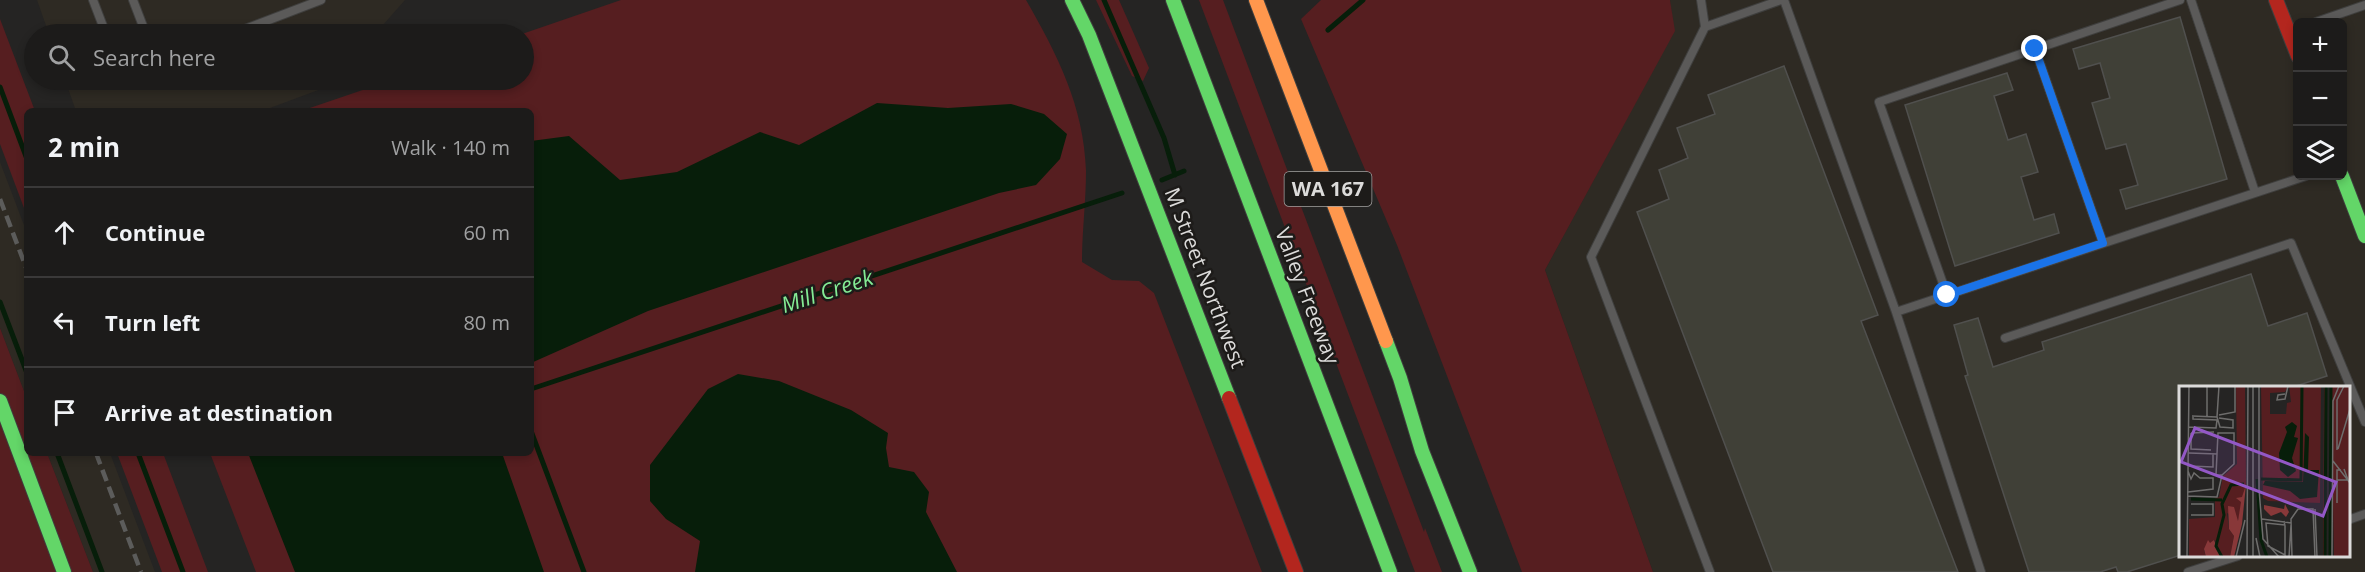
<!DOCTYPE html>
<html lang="en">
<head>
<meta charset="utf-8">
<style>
  body { margin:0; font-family:"Open Sans",sans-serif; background:#292827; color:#f1f3f6 }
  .controls { position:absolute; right:18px; top:18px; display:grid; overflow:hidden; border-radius:9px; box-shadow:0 3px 9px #0003 }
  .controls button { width:54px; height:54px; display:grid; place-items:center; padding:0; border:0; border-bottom:2px solid #3a3939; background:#1c1b1a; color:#f1f3f6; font:30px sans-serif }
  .stop { position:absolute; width:18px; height:18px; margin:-14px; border:4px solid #1a73e8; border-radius:50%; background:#fff }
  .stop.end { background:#1a73e8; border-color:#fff; box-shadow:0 2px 6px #0008 }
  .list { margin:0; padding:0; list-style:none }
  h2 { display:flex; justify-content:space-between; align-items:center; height:78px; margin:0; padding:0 24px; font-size:26px }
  h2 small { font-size:20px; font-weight:400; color:#a0a1a2 }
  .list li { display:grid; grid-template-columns:39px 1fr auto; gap:18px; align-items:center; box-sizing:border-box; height:90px; padding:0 24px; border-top:2px solid #3a3939 }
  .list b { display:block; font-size:22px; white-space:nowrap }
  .list em { font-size:20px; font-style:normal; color:#a0a1a2 }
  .icon { flex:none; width:33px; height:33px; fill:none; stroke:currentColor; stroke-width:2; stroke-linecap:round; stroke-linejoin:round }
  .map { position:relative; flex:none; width:2365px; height:572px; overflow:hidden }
  .search { position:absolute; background:#1c1b1a; box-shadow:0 3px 9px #0003; left:24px; top:24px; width:510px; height:66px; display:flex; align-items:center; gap:15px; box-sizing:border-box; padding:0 21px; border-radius:33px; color:#a0a1a2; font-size:22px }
  .panel { position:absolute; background:#1c1b1a; box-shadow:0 3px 9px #0003; left:24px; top:108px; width:510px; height:348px; border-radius:9px }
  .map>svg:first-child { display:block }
  .built { fill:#2e2a23; fill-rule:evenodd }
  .green { fill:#561e20 }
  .water { fill:#071e0a }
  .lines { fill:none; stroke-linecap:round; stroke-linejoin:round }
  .stream { stroke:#071e0a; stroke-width:5 }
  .building { fill:#404037; stroke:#50504e; stroke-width:1.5 }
  .lane-casing { stroke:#3f3f3e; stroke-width:10 }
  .fast-casing { stroke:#3f3f3e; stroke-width:16 }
  .slow-casing { stroke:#3f3f3e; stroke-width:16 }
  .jam-casing { stroke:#3f3f3e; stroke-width:16 }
  .lane { stroke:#5b5a59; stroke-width:8 }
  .fast { stroke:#63d668; stroke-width:14 }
  .slow { stroke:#ff974d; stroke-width:14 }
  .jam { stroke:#b3261e; stroke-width:14 }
  .rail { stroke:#5c5c5b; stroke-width:4.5; stroke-dasharray:12 6; stroke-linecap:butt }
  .route { stroke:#1a73e8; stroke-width:8 }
  .labels { text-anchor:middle; stroke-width:5; stroke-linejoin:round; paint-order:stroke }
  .shield { fill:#1d1b19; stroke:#a3a1a0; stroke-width:1.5 }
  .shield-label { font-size:20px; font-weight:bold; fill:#dcdbda }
  .street-label { font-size:21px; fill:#dcdbda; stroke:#1d1b19 }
  .water-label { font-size:22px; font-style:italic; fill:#84ec94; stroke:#1d1b19 }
  .inset-river { fill:none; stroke:#071e0a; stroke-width:3 }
  .inset-road { fill:none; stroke:#6e6d6c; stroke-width:1.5 }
  .view { fill:#9358c6; fill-opacity:0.15; stroke:#9358c6; stroke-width:3 }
  .inset-edge { fill:none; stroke:#dcdbda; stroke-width:3 }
</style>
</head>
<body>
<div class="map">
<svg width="2365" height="572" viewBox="0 0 2365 572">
  <rect width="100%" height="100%" fill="#252423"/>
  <path class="built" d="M37 0H405L375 34H49Z
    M1670 0H2365V572H1653L1545 270 1674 31ZM2298 22H2342V176H2298ZM2180 388H2348V556H2180Z
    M65 80H335L329 86 262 111H76Z
    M0 162 27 233V399L0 328Z
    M47 453H110L155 572H93Z"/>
  <path class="green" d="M621 0H1026C1057 54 1084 106 1086 171 1086 201 1082 232 1082 262L1112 280 1139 281 1154 293 1262 572H256L210 453H531V111H301L392 80H524V34H522Z
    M1096 0H1119L1149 68 1143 81 1132 76Z
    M1199 0H1223L1421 524 1424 532 1425 528 1442 572H1415Z
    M1321 0H1670L1675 31 1545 270 1653 572H1522L1397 245 1301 19Z
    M0 19 35 111H27V216L0 144Z
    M0 328 27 399V453H47L93 572H0Z
    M117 453H163L208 572H162Z"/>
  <path class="water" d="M877 103 948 108 1011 104 1044 114 1067 134 1060 159 1036 185 999 193 648 311 531 363V141L569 136 620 180 677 172 760 132 799 145Z
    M738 374 779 381 851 410 888 433 886 448 889 467 914 472 929 492 926 512 957 572H695L700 541 666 519 650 501V465L708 389Z
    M248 453H502L544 572H295Z"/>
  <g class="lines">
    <path class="stream" d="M1104 0 1164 138 1175 175
      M1328 30 1363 0
      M0 87 27 159
      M1162 180 1184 171
      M0 302 27 373
      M531 389 1122 193
      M531 431 584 572
      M57 453 102 572
      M138 453 183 572"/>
  </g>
  <path class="building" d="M2180 17 2227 179 2126 209 2120 190 2138 185 2126 144 2106 149 2092 103 2110 98 2100 63 2079 69 2073 49Z
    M1784 66 1878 315 1861 321 1958 572H1773L1637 212 1669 199 1659 170 1688 158 1677 128 1715 114 1708 95Z
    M2007 73 2013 90 1994 96 2008 140 2026 134 2038 172 2021 177 2034 220 2054 214 2059 233 1955 266 1905 105Z
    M2251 274 2268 326 2307 313 2327 376 2293 387H2181V555L2127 572H2118L2116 567 2100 572H2029L1965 376 1968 375 1954 325 1978 318 1993 367 2044 350 2042 342Z"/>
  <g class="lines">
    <g class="lane-casing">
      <path id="lane" d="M93 0 106 34
        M133 0 146 34
        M1701 0 1705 27
        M1784 0 1896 312 1981 572
        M2191 0 2255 192
        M2316 22 2365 5
        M232 34 321 0
        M2035 49 2103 243
        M1947 295 1879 102 2180 0
        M1896 312 2306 176
        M2005 338 2291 243 2365 422
        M2348 520 2365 514
        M1710 572 1591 257 1705 27 1781 0
        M2188 572 2238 556"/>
    </g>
    <g class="fast-casing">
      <path id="fast" d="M1072 0 1089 35 1229 398
        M1173 0 1390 572
        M2342 176 2365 236
        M1386 341 1400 378 1422 451 1470 572
        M0 401 64 572"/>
    </g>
    <g class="slow-casing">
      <path id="slow" d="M1256 0 1386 341"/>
    </g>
    <g class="jam-casing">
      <path id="jam" d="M2276 0 2298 56
        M1229 398 1296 572"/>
    </g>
    <use href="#lane" class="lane"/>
    <use href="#fast" class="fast"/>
    <use href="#slow" class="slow"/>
    <use href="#jam" class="jam"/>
    <path class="rail" d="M0 199 27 270
      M96 453 141 572"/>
  </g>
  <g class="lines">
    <path class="route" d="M1947 295 2103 243 2035 49"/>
  </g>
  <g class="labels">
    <rect class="shield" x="1284.5" y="172" width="87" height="34" rx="4.5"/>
    <g class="shield-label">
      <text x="1328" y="196">WA 167</text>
    </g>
    <g class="street-label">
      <text transform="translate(1205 278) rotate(69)" y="7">M Street Northwest</text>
      <text transform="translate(1307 296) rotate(69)" y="7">Valley Freeway</text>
    </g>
    <g class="water-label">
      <text transform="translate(827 291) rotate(-18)" y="8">Mill Creek</text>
    </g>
  </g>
  <g transform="translate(2179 386)">
    <rect width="171" height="171" fill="#252423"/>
    <path d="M57 0H66L67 99 59 135 48 127 50 143 55 150 51 171H42L36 154 25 164 27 171H10V133L36 131V112L40 111 44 90 58 78ZM82 0H109L106 6 91 7V28H107L108 17 112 16 110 0H142L141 117 89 115 84 112ZM145 0H148L147 171H144ZM152 0H171V171H155Z" fill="#561e20"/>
    <path d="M67 99 63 138 55 171H51L55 150 50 143 49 120 55 121 59 135 62 116 57 112 63 111ZM106 118 110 126 107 131 102 126 92 130 85 123V119L105 123ZM29 154 31 157 35 154 42 171H27L25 163Z" fill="#883839"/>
    <path d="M113 36 118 40 115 51 119 52 113 72 117 85 109 91 101 84 100 67 108 46 106 41ZM126 47 130 51 129 84H140L138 111 121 113 111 105 84 99 86 95 124 96Z" fill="#071e0a"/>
    <path class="inset-river" d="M78 93 82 154 88 171M82 93 122 94 123 0M12 113 43 114M43 171 37 160 45 129 43 118 52 99 65 98M146 171 147 0M151 171 152 0"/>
    <path class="inset-road" d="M28 0V30M80 0V103L84 153 100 171M106 8 99 9 98 14 106 13 109 0M40 29 56 26V0M13 30 38 31M40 32 54 34V42L41 41 38 31 40 0M10 41 37 42 38 34 14 33V30M12 47V63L32 64M12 47 35 46M159 63 171 23M158 64V14L165 0M10 67 38 68 39 47H55V78L43 89H37L38 68M154 75 171 97M10 80 34 81V68M158 94H169L165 83M9 106 34 103V92H21L15 87 12 93 9 85M8 110 38 111 43 89M158 117V84H162M12 118H34V129H12M136 123 138 171M83 133 112 137M105 135 106 140V169L89 160 87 137 106 139M77 152 81 171M8 171 10 0M57 171 66 134M68 171 69 0M74 171V0M110 171 112 139M113 171 112 133 119 123H134L136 171M153 171 154 15 160 0"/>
    <path class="view" d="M16 42 157 96 144 130 2 76Z"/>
    <rect width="171" height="171" class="inset-edge"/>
  </g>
</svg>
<div class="controls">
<button>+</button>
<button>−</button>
<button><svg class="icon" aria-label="layers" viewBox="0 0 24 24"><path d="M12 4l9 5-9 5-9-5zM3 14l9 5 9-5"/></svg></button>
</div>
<div class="stop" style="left:1947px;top:295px"></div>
<div class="stop end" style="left:2035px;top:49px"></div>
<div class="search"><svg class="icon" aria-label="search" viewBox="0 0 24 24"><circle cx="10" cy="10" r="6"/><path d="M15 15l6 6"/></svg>Search here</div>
<section class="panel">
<h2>2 min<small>Walk · 140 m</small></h2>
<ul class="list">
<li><svg class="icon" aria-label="ahead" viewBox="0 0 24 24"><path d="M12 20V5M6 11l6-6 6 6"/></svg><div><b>Continue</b></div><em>60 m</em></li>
<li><svg class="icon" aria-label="left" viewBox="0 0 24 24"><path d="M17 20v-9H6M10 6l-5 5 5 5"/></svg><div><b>Turn left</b></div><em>80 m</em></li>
<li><svg class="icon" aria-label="arrive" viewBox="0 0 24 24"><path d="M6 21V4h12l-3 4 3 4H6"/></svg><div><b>Arrive at destination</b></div></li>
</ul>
</section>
</div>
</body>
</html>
